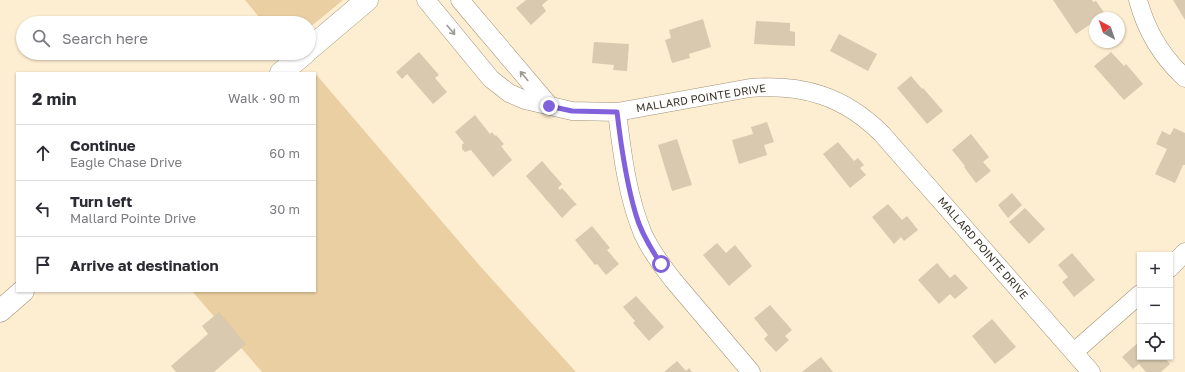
<!DOCTYPE html>
<html lang="en">
<head>
<meta charset="utf-8">
<style>
  body { margin:0; font-family:"Golos Text",sans-serif; background:#f7f7f7; color:#2b2b33 }
  .controls { position:absolute; right:12px; bottom:12px; display:grid; overflow:hidden; border-radius:0px; box-shadow:0 1px 3px #0004 }
  .controls button { width:36px; height:36px; display:grid; place-items:center; padding:0; border:0; border-bottom:1px solid #e1e1e2; background:#fff; color:#2b2b33; font:20px sans-serif }
  .compass { position:absolute; left:1089px; top:12px; width:36px; height:36px; border-radius:50%; background:#fff; box-shadow:0 1px 3px #0004; rotate:320deg }
  .stop { position:absolute; width:12px; height:12px; margin:-9px; border:3px solid #8161dc; border-radius:50%; background:#fff }
  .stop.end { background:#8161dc; border-color:#fff; box-shadow:0 1px 4px #0008 }
  .list { margin:0; padding:0; list-style:none }
  h2 { display:flex; justify-content:space-between; align-items:center; height:52px; margin:0; padding:0 16px; font-size:17px }
  h2 small { font-size:13px; font-weight:400; color:#7c7c81 }
  .list li { display:grid; grid-template-columns:26px 1fr auto; gap:12px; align-items:center; box-sizing:border-box; height:56px; padding:0 16px; border-top:1px solid #e1e1e2 }
  .list b { display:block; font-size:15px; white-space:nowrap }
  .list p { margin:0; font-size:13px; white-space:nowrap; color:#7c7c81 }
  .list em { font-size:13px; font-style:normal; color:#7c7c81 }
  .icon { flex:none; width:22px; height:22px; fill:none; stroke:currentColor; stroke-width:2; stroke-linecap:round; stroke-linejoin:round }
  .map { position:relative; flex:none; width:1185px; height:372px; overflow:hidden }
  .search { position:absolute; background:#fff; box-shadow:0 1px 3px #0004; left:16px; top:16px; width:300px; height:44px; display:flex; align-items:center; gap:10px; box-sizing:border-box; padding:0 14px; border-radius:22px; color:#7c7c81; font-size:15px }
  .panel { position:absolute; background:#fff; box-shadow:0 1px 3px #0004; left:16px; top:72px; width:300px; height:220px; border-radius:0px }
  .map>svg:first-child { display:block }
  .green { fill:#e9cfa1 }
  .building { fill:#d9c9ae }
  .lines { fill:none; stroke-linecap:round; stroke-linejoin:round }
  .minor-casing { stroke:#a19378; stroke-width:19 }
  .tertiary-casing { stroke:#a19378; stroke-width:23 }
  .minor { stroke:#fff; stroke-width:18 }
  .tertiary { stroke:#fff; stroke-width:22 }
  .oneway { stroke:#9d9a94 }
  .route { stroke:#8161dc; stroke-width:5 }
  .labels { text-anchor:middle; stroke-width:3; stroke-linejoin:round; paint-order:stroke }
  .street-label { font-size:11px; fill:#3b352a; stroke:#fff }
</style>
</head>
<body>
<div class="map">
<svg width="1185" height="372" viewBox="0 0 1185 372">
  <rect width="100%" height="100%" fill="#fdedd1"/>
  <path class="green" d="M245 0H343L309 28V23H264Z
    M314 72 480 266 576 372H262L192 291H315V73H313Z"/>
  <path class="building" d="M526 0H548L542 5 546 11 531 25 516 8Z
    M1053 0H1092L1093 2 1096 1 1105 14 1100 18H1095V21L1076 34Z
    M1173 0H1185V20Z
    M703 19 711 47 689 54 690 58 672 63 665 40 671 38 669 30Z
    M756 21 790 23V31L795 32V46L754 44Z
    M839 34 877 54 868 71 830 51Z
    M594 42 629 44 627 71 613 70 614 65 592 63Z
    M419 52 439 75 435 78 447 92 433 104 407 74 402 79 396 72Z
    M1111 52 1124 66 1126 64 1143 84 1124 100 1094 66Z
    M911 76 922 89 923 88 943 111 927 124 897 88Z
    M475 115 490 134 492 132 495 136 496 135 504 144 501 146 512 160 493 177 471 150 465 152 462 149V145L464 143 455 132Z
    M767 122 774 142 764 145 767 155 739 164 732 140 753 134 751 127Z
    M1174 128 1185 133V165H1183L1175 183 1155 174 1167 149 1156 144 1162 131 1170 135Z
    M971 134 989 157 983 162 991 171 976 183 964 167 965 166 952 150Z
    M677 139 692 185 672 191 658 145Z
    M838 142 854 161 858 158 864 165 860 168 866 175 850 188 823 154Z
    M542 161 562 184 558 188 560 190 562 188 577 205 574 206 562 218 526 176Z
    M1012 193 1022 205 1008 218 998 205Z
    M888 204 902 220 907 216 918 230 904 241 901 237 894 244 872 217Z
    M1025 208 1045 229 1029 244 1009 222Z
    M592 226 610 248 607 250 619 264 606 275 597 264 595 265 575 240Z
    M717 243 726 253 735 245 752 266 729 286 703 255Z
    M1072 253 1095 280 1074 297 1062 282 1068 277 1058 265Z
    M937 263 950 278 955 274 968 288 955 299 950 294 939 304 918 280Z
    M636 296 664 327 649 341 633 323 635 321 623 307Z
    M770 305 792 330 785 336 789 340 776 352 764 339 768 335 754 318Z
    M219 312 246 344 214 372H176L171 366 208 334 202 326Z
    M992 319 1016 347 995 364 972 336Z
    M1140 341V357H1164L1170 364 1161 372H1146L1139 364 1133 369 1122 357Z
    M821 357 833 372H802Z
    M677 361 686 371 689 368 692 372H664Z"/>
  <g class="lines">
    <g class="minor-casing">
      <path id="minor" d="M426 0 491 79 509 93 525 100 572 111 617 112 750 88C803 84 844 96 882 134L1091 372
        M460 0 549 105
        M1138 0C1146 30 1162 57 1185 78
        M617 112C622 152 627 196 643 234 651 251 662 266 673 280L751 372
        M1170 268 1185 252
        M1074 352 1140 294"/>
    </g>
    <g class="tertiary-casing">
      <path id="tertiary" d="M309 49 367 0
        M281 73 305 53
        M0 311 23 291"/>
    </g>
    <use href="#minor" class="minor"/>
    <use href="#tertiary" class="tertiary"/>
  </g>
  <defs><path id="oneway-shaft" d="M-6 0H5M1.5-3L5.5 0L1.5 3" fill="none" stroke-width="1.6" stroke-linecap="round" stroke-linejoin="round"/></defs>
  <g class="oneway">
    <use href="#oneway-shaft" transform="translate(451 30) rotate(50)"/>
    <use href="#oneway-shaft" transform="translate(524 76) rotate(-130)"/>
  </g>
  <g class="lines">
    <path class="route" d="M549 106 572 111 617 112C621 146 626 182 636 215 641 233 651 249 661 264"/>
  </g>
  <g class="labels">
    <g class="street-label">
      <text transform="translate(701 98) rotate(-9)" y="4">MALLARD POINTE DRIVE</text>
      <text transform="translate(983 248) rotate(49)" y="4">MALLARD POINTE DRIVE</text>
    </g>
  </g>
</svg>
<div class="controls">
<button>+</button>
<button>−</button>
<button><svg class="icon" aria-label="locate" viewBox="0 0 24 24"><circle cx="12" cy="12" r="6"/><path d="M12 2v4M12 18v4M2 12h4M18 12h4"/></svg></button>
</div>
<svg class="compass" viewBox="-18 -18 36 36"><path d="M0-13l5 13h-10z" fill="#e53935"/><path d="M0 13l5-13h-10z" fill="#7c7c81"/></svg>
<div class="stop" style="left:661px;top:264px"></div>
<div class="stop end" style="left:549px;top:106px"></div>
<div class="search"><svg class="icon" aria-label="search" viewBox="0 0 24 24"><circle cx="10" cy="10" r="6"/><path d="M15 15l6 6"/></svg>Search here</div>
<section class="panel">
<h2>2 min<small>Walk · 90 m</small></h2>
<ul class="list">
<li><svg class="icon" aria-label="ahead" viewBox="0 0 24 24"><path d="M12 20V5M6 11l6-6 6 6"/></svg><div><b>Continue</b><p>Eagle Chase Drive</p></div><em>60 m</em></li>
<li><svg class="icon" aria-label="left" viewBox="0 0 24 24"><path d="M17 20v-9H6M10 6l-5 5 5 5"/></svg><div><b>Turn left</b><p>Mallard Pointe Drive</p></div><em>30 m</em></li>
<li><svg class="icon" aria-label="arrive" viewBox="0 0 24 24"><path d="M6 21V4h12l-3 4 3 4H6"/></svg><div><b>Arrive at destination</b></div></li>
</ul>
</section>
</div>
</body>
</html>
